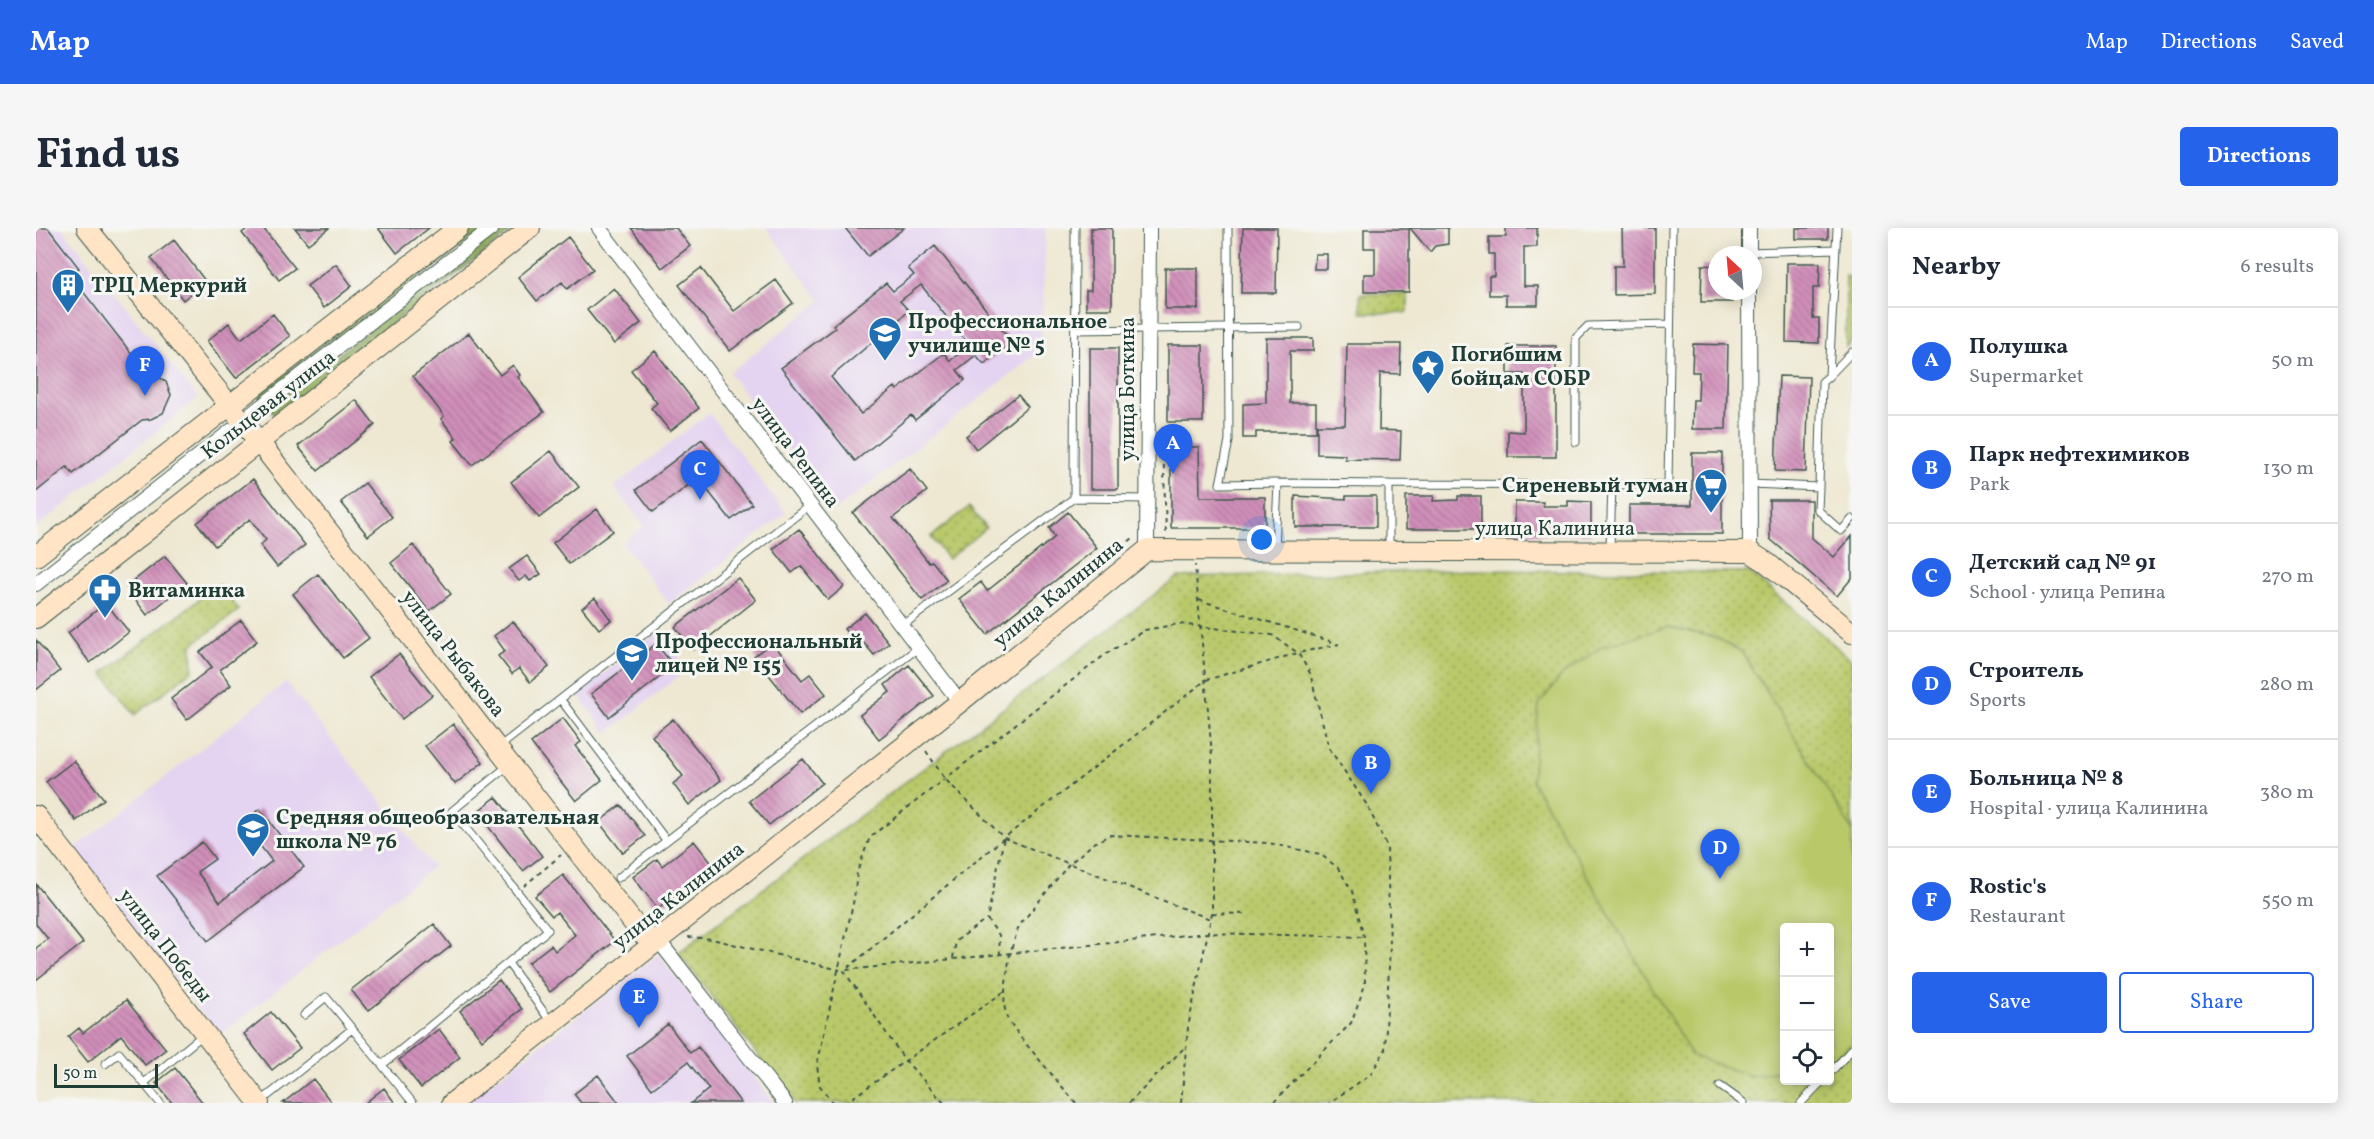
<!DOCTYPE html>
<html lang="en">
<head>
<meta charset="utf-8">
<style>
  body { margin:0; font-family:Vollkorn,serif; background:#f6f6f7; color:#1f2937 }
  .controls { position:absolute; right:18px; bottom:18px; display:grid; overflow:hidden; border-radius:6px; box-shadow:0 3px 15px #0003 }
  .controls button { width:54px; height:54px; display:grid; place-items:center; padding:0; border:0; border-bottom:2px solid #e0e1e3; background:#fff; color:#1f2937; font:30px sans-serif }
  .compass { position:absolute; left:1672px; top:18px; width:54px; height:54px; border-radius:50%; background:#fff; box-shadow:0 3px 15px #0003; rotate:334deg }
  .scale { position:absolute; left:18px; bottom:15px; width:104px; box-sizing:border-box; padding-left:6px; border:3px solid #1f3d34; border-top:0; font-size:16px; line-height:21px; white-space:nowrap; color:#1f3d34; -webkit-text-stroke:4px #f6f6f2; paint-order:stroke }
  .you { position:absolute; left:1226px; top:312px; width:21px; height:21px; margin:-15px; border:4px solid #fff; border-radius:50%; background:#1a73e8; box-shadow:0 0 0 9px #1a73e833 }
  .badge { display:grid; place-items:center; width:39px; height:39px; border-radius:50%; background:#2563eb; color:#fff; font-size:20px; font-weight:700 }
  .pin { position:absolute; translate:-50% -50px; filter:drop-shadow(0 2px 3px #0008) }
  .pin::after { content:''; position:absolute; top:32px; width:21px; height:18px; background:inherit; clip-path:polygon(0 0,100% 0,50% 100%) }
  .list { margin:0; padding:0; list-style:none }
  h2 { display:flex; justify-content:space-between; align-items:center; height:78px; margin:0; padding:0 24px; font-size:26px }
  h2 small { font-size:20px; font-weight:400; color:#747a83 }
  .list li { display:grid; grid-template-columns:39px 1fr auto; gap:18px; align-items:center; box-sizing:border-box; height:108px; padding:0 24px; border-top:2px solid #e0e1e3 }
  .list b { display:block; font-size:22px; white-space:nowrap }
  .list p { margin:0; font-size:20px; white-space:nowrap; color:#747a83 }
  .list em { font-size:20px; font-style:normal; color:#747a83 }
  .actions { display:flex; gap:12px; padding:18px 24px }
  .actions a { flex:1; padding:14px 0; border:2px solid #2563eb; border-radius:6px; text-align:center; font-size:21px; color:#2563eb }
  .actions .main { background:#2563eb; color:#fff }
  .icon { flex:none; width:33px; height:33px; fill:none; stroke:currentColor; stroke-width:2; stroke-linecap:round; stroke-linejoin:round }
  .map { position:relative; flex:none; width:1816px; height:875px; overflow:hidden; border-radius:6px }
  header { display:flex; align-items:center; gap:36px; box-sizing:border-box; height:84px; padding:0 30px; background:#2563eb; color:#fff }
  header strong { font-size:28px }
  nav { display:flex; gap:33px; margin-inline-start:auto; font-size:21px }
  .intro { display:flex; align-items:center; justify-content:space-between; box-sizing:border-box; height:144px; padding:0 36px }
  h1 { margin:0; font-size:42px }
  .button { padding:15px 27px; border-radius:6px; background:#2563eb; color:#fff; font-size:21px; font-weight:700 }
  main { display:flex; gap:36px; padding:0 36px }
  aside { flex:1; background:#fff; border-radius:6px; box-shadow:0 3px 15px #0003 }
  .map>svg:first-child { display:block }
  .built { fill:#e4d3f1 }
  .green { fill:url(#green-dots); stroke:#6c8350; stroke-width:1.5; fill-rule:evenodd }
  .forest { fill:url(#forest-crowns); stroke:#58754a; stroke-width:1.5 }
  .pitch { fill:#b9c96b; stroke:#6c8350; stroke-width:1.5 }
  .building { fill:url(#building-back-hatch); fill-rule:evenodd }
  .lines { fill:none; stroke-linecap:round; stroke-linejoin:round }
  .lane-casing { stroke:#3e574c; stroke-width:9 }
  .street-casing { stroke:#3e574c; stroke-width:16 }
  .secondary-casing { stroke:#3e574c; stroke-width:22 }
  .path { stroke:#3e574c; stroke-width:2; stroke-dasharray:4.5 4.5; stroke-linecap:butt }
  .lane { stroke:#fff; stroke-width:7 }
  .street { stroke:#fff; stroke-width:14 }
  .secondary { stroke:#ffe4c6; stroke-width:20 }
  .labels { text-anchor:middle; stroke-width:6; stroke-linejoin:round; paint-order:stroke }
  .poi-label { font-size:21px; font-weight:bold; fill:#1f3d34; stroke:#f6f6f2; text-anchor:start }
  .street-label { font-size:21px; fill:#1f3d34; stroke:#f6f6f2 }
</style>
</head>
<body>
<header>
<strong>Map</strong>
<nav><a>Map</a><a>Directions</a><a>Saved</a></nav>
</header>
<div class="intro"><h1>Find us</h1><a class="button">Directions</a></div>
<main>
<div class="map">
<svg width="1816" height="875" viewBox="0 0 1816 875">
  <defs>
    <pattern id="green-dots" width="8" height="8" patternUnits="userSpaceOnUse" patternTransform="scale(1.5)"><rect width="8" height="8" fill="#b9c96b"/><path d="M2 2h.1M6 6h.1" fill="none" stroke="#96a459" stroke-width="1.8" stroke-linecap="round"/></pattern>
    <pattern id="forest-crowns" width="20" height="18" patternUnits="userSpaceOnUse" patternTransform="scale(1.5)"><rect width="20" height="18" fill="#92ad5f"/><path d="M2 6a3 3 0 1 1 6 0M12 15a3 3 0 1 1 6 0" fill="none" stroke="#778e4f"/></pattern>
    <pattern id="building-back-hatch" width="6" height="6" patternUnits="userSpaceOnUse" patternTransform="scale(1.5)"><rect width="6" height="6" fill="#d18fba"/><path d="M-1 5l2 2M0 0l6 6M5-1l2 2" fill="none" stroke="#a97698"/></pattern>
  </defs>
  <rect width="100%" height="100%" fill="#f6f6f2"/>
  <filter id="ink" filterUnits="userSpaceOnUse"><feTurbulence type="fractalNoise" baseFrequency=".0167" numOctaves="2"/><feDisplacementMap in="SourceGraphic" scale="12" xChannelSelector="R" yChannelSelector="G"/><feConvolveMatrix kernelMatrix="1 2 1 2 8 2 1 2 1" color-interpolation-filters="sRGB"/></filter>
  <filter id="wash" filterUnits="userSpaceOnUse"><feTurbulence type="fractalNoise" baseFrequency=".008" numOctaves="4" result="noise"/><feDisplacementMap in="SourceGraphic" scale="24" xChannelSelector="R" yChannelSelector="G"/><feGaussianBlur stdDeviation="1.35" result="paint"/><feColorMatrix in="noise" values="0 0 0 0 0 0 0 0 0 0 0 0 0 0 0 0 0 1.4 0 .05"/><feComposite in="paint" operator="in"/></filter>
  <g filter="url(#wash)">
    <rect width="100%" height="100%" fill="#eee8d2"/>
    <path class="built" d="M0 0H26L162 170 0 300Z
      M730 0H1010L1005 123 799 283 693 145 785 73Z
      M673 185 750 285 633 376 586 315 608 298 578 259Z
      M622 403 652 441 571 505 541 466Z
      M250 454 397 639 183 808 37 622Z
      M622 726 738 875H429Z"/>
    <path class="green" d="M1810 48 1816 50V113L1810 119Z
      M1324 66H1372V82L1369 85H1328L1325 83Z
      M933 279 950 300 912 331 895 309Z
      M1431 342 1713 344 1816 432V875H759L642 725 1142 349ZM1748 700H1794V852H1748Z
      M183 356 203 382 156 417 157 442 99 487 67 445Z"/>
    <path class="forest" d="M435 0H450L227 173 221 166Z
      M465 0H480L239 187 233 180Z"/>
    <path class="pitch" d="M1631 399 1678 409 1706 424 1816 602V815L1794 833V700H1748V842L1715 848 1656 828 1496 553 1503 476 1527 446 1565 419Z"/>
    <g id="blocks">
      <path class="building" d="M0 0H12L43 40 34 47 99 130 105 125 114 136 109 139 130 154 135 167 127 185 115 191 106 192 37 246 31 239 0 264Z
        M212 0H227L259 40 243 52 206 5Z
        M259 0H293L272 16Z
        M342 0H393L361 25Z
        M595 0H640L654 18 626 40Z
        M809 0H868L832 28Z
        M1055 0H1076V81H1050V62H1055Z
        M1207 0H1241L1240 65H1205Z
        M1374 0H1412V16L1399 18 1394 24Z
        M1470 0H1501V19H1488V58H1502V77H1470V67H1453V48H1458V26H1453V9H1470Z
        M1586 0H1619V66L1578 67V38H1587Z
        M1760 0H1792V11H1760Z
        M1328 1H1373V64H1328V46H1339V20H1328Z
        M532 9 557 41 531 61 526 54 501 73 482 49Z
        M138 12 170 54 147 72 115 30Z
        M899 18 976 114 948 136 940 127 921 142 929 152 879 192 875 187 819 233 745 140 799 100 797 97 850 55 857 63 878 47 872 40ZM885 57 933 117 914 133 908 125 861 162 859 159 825 186 795 149 873 83 864 73Z
        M1279 26H1291V41H1278Z
        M1751 35H1784L1783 60H1777V90H1783V115L1750 114Z
        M300 36 316 58 288 80 271 58Z
        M1666 37 1681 38V63H1696V74H1665Z
        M665 40 698 83 740 52 757 75 694 123 643 57Z
        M1129 40H1162V81H1129Z
        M578 60 605 95 578 116 551 82Z
        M237 86 254 108 200 150 171 113 193 95 205 111Z
        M433 105 464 147 477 137 484 147 482 149 508 184 436 237 417 213 420 210 405 191 408 188 377 148Z
        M1230 110H1277V123H1254V175H1280V204H1220V210H1207V176L1230 175Z
        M1311 116H1365L1364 146 1344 145 1343 202 1365 203 1364 232 1309 231V227L1281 226V197H1309Z
        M1657 116 1692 117 1690 201H1656L1657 172H1662L1663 144H1656Z
        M1132 117H1167V194H1132Z
        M1472 118H1520V229H1472V203L1488 204V146H1472Z
        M1054 120H1082V261H1054Z
        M619 123 663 180 634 203 615 180 621 175 595 142Z
        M1743 148 1773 149 1770 244 1739 243Z
        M982 167 992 179 940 221 930 208Z
        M320 172 339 197 282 243 262 218Z
        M666 211 716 276 695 292 662 250 617 284 600 262Z
        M1135 219H1163L1164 269H1229V300H1135Z
        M515 223 543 259 503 290 475 254Z
        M1656 225H1686V306H1593V277H1656Z
        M874 241 891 263 857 290 893 335 896 333 911 352 886 372 817 285Z
        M217 251 269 317 241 339 224 317 230 312 214 291 179 318 161 295Z
        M329 255 356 289 332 308 305 274Z
        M1259 268 1310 271V268H1340V299H1259Z
        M1370 268H1398L1397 273 1422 272V268H1445V301H1370Z
        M1733 272H1776V310L1798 329 1816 308V350L1801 368 1734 311Z
        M1532 273 1555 274V306H1479V274H1507V278H1532Z
        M561 281 577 303 533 336 517 315Z
        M1032 284 1061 320 951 406 923 371 945 354 951 363 1019 309 1013 300Z
        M763 301 808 359 792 372 765 338 756 345 737 321Z
        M377 317 415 366 393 383 355 335Z
        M129 328 151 355 111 387 90 359Z
        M491 328 505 346 494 353 490 348 483 353 473 341Z
        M282 346 333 410 307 430 257 366Z
        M702 350 720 372 657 422 639 399Z
        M559 370 575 392 563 401 546 380Z
        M70 375 93 404 54 435 32 405Z
        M829 385 853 415 838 427 827 414 821 418 808 401Z
        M205 392 221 413 184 442 195 457 151 492 135 471 176 439 164 424Z
        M477 393 513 439 494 454 483 440 476 446 462 428 469 423 458 408Z
        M0 412 24 443 0 462Z
        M736 414 766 452 774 446 790 466 764 486 718 428Z
        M620 416 638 438 573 489 555 466Z
        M363 426 396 467 366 491 333 449Z
        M873 437 898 468 843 511 824 487 854 464 849 457Z
        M527 490 545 514 539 518 566 552 540 573 495 515Z
        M637 491 685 552 653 577 637 556 647 548 616 508Z
        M417 496 447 534 419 556 389 518Z
        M767 531 786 555 733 597 713 573Z
        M38 533 68 571 40 593 10 554Z
        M460 569 506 628 487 643 441 584Z
        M585 577 609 608 587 625 563 594Z
        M224 581 268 639 172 713 121 648 166 614 179 631 161 644 184 674 236 633 206 594Z
        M658 613 678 638 622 681 597 649 621 631 626 638Z
        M527 647 579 713 514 764 492 735 515 717 519 723 539 707 521 684 516 688 499 668Z
        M0 656 47 715 0 752V720L12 711 0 696Z
        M398 696 415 718 332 783 315 762Z
        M463 752 486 781 446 812 424 783Z
        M90 772 130 821 109 837 85 807 52 834 32 809 43 800 47 805Z
        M235 784 264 820 236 842 208 806Z
        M632 796 654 825 662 819 705 875H655L673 861 652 834 616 861 591 828Z
        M403 801 424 829 385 860 363 832Z
        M139 840 167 875H136L120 855Z
        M562 847 583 875H545L538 866Z
        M277 851 296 875H247Z
        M348 860 359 875H329Z"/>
    </g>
  </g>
  <g filter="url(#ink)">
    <use href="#blocks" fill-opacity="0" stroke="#3e574c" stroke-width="1.5"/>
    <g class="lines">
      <g class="lane-casing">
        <path id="lane" d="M1039 0 1038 270 1112 271
          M1192 0 1193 213 1184 256 1242 255
          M1713 24 1800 21
          M1039 102 1263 99
          M1793 148 1816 124
          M1540 214V110L1552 98 1634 96
          M1714 256 1783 259 1782 282 1805 303 1816 291
          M1783 259 1786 154 1793 148 1801 0
          M1353 320V256L1632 257 1636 0
          M1574 320 1576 257
          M1239 321 1242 255 1353 256
          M866 398 1038 270
          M525 472 630 612
          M463 519 774 277
          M582 650 882 420
          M472 735 515 794
          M268 787 290 769 346 837 512 702 416 583 473 537
          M69 836 83 825 124 875
          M346 837 377 875
          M1794 845 1816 821
          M108 855 168 806
          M1684 858 1708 875
          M224 874 316 801
          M1765 875 1787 852"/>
      </g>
      <g class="street-casing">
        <path id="street" d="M563 0 924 474
          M1713 27V0
          M1713 63 1714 324
          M214 187 456 0
          M1111 322 1113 0
          M0 356 196 202
          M623 713 749 875"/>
      </g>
      <g class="secondary-casing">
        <path id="secondary" d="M51 0 223 214 606 706 623 713
          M0 328 422 0
          M0 390 494 0
          M0 588 223 875
          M416 875 924 474 1111 322 1714 324 1730 334 1816 405"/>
      </g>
      <path class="path" d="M1127 210 1130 305
        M1086 319 1097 310
        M1163 372 1300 415
        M890 523 909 551 968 610 1174 691
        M488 658 525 627
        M1176 685 1210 686
        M652 709 676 711 804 742
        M964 727 963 707 951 691 968 610
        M917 730 920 713 950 691
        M810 742 1171 705 1327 709
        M797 875 784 858 781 837 818 671 821 644 834 609 1070 426 1109 402 1143 396 1236 407 1262 425 1274 445 1293 520 1331 577 1351 619 1354 717 1349 822 1335 846 1293 875
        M809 875 969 763
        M908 875 868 831 808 743 968 610 1170 452 1262 425 1303 416
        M1040 875 985 810 971 790 968 777 969 763 974 725 983 698 1033 636 1058 615 1074 607 1232 615 1284 626 1302 640 1316 663 1328 709 1329 757 1315 795 1237 875
        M1093 875 1150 818
        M1145 875 1152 799 1176 685V527L1159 337
        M1815 875 1816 874"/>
      <use href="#lane" class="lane"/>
      <use href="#street" class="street"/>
      <use href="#secondary" class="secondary"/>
    </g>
  </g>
  <defs>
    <g id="building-pin" transform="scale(1.725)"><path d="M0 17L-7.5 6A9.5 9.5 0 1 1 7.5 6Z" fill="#1f6fb2" stroke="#f6f6f2"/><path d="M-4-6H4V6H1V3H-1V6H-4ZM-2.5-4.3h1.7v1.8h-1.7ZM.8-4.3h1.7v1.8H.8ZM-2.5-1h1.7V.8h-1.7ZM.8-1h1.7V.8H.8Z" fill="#fff"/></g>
    <g id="university-pin" transform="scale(1.725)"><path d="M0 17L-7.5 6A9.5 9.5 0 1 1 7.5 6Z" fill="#1f6fb2" stroke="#f6f6f2"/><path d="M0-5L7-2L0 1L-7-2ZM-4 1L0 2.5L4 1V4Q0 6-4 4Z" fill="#fff"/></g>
    <g id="sight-pin" transform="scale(1.725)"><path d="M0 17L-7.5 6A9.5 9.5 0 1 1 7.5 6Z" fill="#1f6fb2" stroke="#f6f6f2"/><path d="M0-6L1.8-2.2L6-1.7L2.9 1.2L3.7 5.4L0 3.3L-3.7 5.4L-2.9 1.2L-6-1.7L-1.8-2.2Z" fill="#fff"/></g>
    <g id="supermarket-pin" transform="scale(1.725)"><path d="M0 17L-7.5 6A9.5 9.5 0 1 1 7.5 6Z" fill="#1f6fb2" stroke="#f6f6f2"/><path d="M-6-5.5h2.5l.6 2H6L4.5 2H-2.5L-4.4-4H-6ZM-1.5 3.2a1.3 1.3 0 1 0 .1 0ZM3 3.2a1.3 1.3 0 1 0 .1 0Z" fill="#fff"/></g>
    <g id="pharmacy-pin" transform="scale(1.725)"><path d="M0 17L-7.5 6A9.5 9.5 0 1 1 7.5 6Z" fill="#1f6fb2" stroke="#f6f6f2"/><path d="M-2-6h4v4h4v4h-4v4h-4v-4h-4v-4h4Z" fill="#fff"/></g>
    <g id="school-pin" transform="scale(1.725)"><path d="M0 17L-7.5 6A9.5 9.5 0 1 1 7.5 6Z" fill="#1f6fb2" stroke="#f6f6f2"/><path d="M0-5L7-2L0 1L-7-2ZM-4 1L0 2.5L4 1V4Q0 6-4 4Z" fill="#fff"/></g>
  </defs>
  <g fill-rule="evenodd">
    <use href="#building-pin" x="32" y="57"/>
    <use href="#university-pin" x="849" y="105"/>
    <use href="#sight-pin" x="1392" y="138"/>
    <use href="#supermarket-pin" x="1675" y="257"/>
    <use href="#pharmacy-pin" x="69" y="362"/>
    <use href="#university-pin" x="596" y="425"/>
    <use href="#school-pin" x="217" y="601"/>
  </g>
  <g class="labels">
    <g class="poi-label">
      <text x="55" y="64">ТРЦ Меркурий</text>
      <text x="872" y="100">Профессиональное<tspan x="872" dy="24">училище № 5</tspan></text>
      <text x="1415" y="133">Погибшим<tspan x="1415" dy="24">бойцам СОБР</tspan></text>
      <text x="1652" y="264" text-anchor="end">Сиреневый туман</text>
      <text x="92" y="369">Витаминка</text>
      <text x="619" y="420">Профессиональный<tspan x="619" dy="24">лицей № 155</tspan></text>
      <text x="240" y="596">Средняя общеобразовательная<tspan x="240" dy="24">школа № 76</tspan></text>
    </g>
    <g class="street-label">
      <text transform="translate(1091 161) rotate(-90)" y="7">улица Боткина</text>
      <text transform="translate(232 176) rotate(-38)" y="7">Кольцевая улица</text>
      <text transform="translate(760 224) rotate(53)" y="7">улица Репина</text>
      <text x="1519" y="307">улица Калинина</text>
      <text transform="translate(1022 364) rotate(-39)" y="7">улица Калинина</text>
      <text transform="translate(418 425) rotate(52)" y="7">улица Рыбакова</text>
      <text transform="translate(642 667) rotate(-38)" y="7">улица Калинина</text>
      <text transform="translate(130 717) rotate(52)" y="7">улица Победы</text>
    </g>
  </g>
</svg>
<div class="controls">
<button>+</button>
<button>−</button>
<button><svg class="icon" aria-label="locate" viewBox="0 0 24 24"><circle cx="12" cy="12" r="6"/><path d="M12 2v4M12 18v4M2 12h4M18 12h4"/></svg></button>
</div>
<svg class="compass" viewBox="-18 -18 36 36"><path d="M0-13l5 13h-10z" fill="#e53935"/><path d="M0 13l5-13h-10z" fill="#747a83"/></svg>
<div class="scale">50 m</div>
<div class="you"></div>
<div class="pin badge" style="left:1137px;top:246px">A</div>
<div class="pin badge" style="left:1335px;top:566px">B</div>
<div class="pin badge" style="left:664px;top:272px">C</div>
<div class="pin badge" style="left:1684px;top:651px">D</div>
<div class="pin badge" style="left:603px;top:800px">E</div>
<div class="pin badge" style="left:109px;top:168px">F</div>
</div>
<aside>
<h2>Nearby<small>6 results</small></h2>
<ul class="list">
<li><span class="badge">A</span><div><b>Полушка</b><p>Supermarket</p></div><em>50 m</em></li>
<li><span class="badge">B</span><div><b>Парк нефтехимиков</b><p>Park</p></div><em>130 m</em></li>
<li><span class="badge">C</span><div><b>Детский сад № 91</b><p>School · улица Репина</p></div><em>270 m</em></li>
<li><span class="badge">D</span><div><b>Строитель</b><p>Sports</p></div><em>280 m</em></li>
<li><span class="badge">E</span><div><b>Больница № 8</b><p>Hospital · улица Калинина</p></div><em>380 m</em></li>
<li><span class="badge">F</span><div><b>Rostic's</b><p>Restaurant</p></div><em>550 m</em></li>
</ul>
<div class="actions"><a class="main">Save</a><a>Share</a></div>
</aside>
</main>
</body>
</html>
